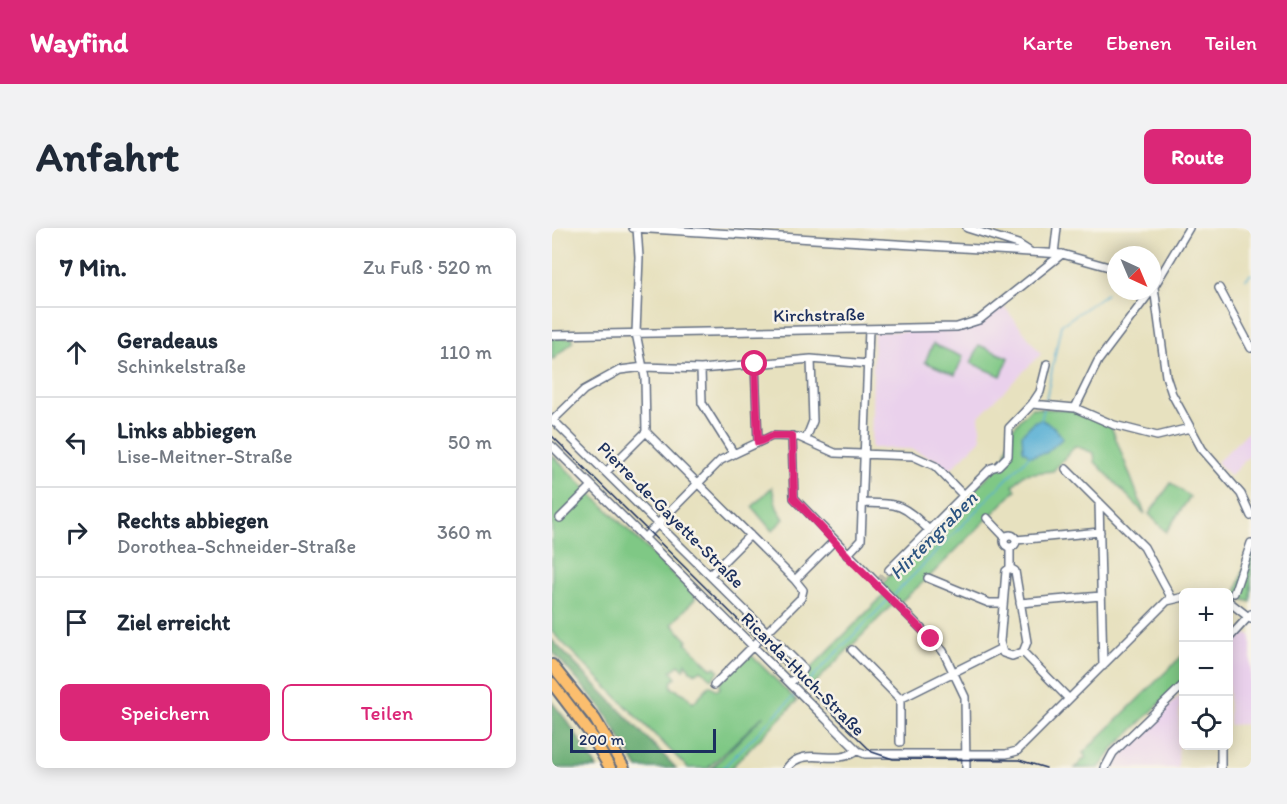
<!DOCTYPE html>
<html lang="de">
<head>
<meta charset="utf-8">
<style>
  body { margin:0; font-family:Itim,sans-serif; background:#f2f2f3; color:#1f2937 }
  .controls { position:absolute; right:18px; bottom:18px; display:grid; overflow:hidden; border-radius:9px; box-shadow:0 3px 15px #0003 }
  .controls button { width:54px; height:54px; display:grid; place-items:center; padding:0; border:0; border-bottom:2px solid #e0e1e3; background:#fff; color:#1f2937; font:30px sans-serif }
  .compass { position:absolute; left:555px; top:18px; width:54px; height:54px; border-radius:50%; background:#fff; box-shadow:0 3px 15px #0003; rotate:136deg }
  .scale { position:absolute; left:18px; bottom:15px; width:146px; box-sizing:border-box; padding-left:6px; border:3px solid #1b2f5e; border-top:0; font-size:16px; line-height:21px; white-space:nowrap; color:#1b2f5e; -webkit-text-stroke:4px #f7f3e8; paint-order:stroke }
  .stop { position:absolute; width:18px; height:18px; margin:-14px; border:4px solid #db2777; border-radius:50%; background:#fff }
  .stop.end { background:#db2777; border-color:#fff; box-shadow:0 2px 6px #0008 }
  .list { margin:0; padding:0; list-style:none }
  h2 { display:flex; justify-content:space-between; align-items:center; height:78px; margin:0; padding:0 24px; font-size:26px }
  h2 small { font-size:20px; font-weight:400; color:#747a83 }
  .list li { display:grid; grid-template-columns:39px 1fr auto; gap:18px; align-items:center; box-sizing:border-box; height:90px; padding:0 24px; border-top:2px solid #e0e1e3 }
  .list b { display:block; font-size:22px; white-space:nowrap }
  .list p { margin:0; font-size:20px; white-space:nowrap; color:#747a83 }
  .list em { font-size:20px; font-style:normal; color:#747a83 }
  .actions { display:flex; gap:12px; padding:18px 24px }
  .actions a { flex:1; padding:14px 0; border:2px solid #db2777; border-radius:9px; text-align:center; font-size:21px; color:#db2777 }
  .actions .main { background:#db2777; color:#fff }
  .icon { flex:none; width:33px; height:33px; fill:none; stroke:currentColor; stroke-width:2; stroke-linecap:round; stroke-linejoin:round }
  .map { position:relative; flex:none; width:699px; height:540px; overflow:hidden; border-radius:9px }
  header { display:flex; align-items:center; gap:36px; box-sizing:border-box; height:84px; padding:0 30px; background:#db2777; color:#fff }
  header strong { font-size:28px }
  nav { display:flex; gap:33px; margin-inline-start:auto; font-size:21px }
  .intro { display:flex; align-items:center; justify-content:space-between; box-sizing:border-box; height:144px; padding:0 36px }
  h1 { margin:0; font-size:42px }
  .button { padding:15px 27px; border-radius:9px; background:#db2777; color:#fff; font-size:21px; font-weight:700 }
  main { display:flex; gap:36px; padding:0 36px }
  aside { flex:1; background:#fff; border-radius:9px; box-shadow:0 3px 15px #0003 }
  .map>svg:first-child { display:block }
  .built { fill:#ead1ec }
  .green { fill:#7fc885; stroke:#4d7c72; stroke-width:1.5 }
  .forest { fill:#67ac72; stroke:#416e68; stroke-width:1.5 }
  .water { fill:#57afd4; stroke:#396f99; stroke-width:1.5 }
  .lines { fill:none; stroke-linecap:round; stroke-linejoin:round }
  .stream { stroke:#57afd4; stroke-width:1.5 }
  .minor-tunnel { stroke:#bebdac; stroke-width:7; stroke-dasharray:7 3.5; stroke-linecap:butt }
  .minor-casing { stroke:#626d80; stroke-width:10 }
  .highway-casing { stroke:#626d80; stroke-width:14 }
  .minor { stroke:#fff; stroke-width:7 }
  .highway { stroke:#fbbe6e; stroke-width:10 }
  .tram { stroke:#1b2f5e; stroke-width:1.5 }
  .route { stroke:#db2777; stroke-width:8 }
  .labels { text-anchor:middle; stroke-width:5; stroke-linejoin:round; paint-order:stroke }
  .street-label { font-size:18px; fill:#1b2f5e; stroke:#f7f3e8 }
  .water-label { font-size:20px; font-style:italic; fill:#2d5581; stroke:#f7f3e8 }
</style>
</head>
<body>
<header>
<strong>Wayfind</strong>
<nav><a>Karte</a><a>Ebenen</a><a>Teilen</a></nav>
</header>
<div class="intro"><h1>Anfahrt</h1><a class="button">Route</a></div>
<main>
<aside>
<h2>7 Min.<small>Zu Fuß · 520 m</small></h2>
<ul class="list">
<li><svg class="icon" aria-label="ahead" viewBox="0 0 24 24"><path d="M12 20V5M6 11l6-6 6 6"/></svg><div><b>Geradeaus</b><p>Schinkelstraße</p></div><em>110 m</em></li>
<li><svg class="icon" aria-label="left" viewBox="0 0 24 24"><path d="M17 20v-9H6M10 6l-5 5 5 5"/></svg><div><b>Links abbiegen</b><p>Lise-Meitner-Straße</p></div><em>50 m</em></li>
<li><svg class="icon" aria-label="right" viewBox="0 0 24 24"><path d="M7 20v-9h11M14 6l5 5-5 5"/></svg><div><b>Rechts abbiegen</b><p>Dorothea-Schneider-Straße</p></div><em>360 m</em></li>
<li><svg class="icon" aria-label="arrive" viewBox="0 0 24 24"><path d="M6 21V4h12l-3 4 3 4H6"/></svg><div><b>Ziel erreicht</b></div></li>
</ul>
<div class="actions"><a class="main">Speichern</a><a>Teilen</a></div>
</aside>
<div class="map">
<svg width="699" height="540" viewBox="0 0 699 540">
  <rect width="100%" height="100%" fill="#f7f3e8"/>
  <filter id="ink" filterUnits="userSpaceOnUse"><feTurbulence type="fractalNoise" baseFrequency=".0167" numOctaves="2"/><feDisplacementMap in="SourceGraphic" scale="12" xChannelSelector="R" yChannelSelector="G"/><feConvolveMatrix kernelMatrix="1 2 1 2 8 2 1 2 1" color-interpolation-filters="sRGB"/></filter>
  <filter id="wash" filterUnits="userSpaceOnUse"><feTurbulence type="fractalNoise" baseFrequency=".008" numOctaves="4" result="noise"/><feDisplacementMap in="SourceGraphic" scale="24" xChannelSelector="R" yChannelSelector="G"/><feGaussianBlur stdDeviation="1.35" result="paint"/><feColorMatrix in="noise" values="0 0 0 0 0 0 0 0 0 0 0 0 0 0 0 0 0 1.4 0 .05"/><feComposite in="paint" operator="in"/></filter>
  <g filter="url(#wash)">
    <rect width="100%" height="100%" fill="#e7e1bf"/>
    <path class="built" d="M451 77 489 126 427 188 429 211 397 243 385 232 358 221 319 220 322 104 403 102 427 94Z
      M699 201V226L678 248 665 234Z
      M692 406 699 407V496L677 497 676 419Z
      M628 467 626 540H560L579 517Z"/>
    <path class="green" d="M0 110H21V114L0 132Z
      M381 116 411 129 403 147 373 134Z
      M427 117 457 130 449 148 419 135Z
      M479 180 522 182 559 198 593 286 543 234 542 225 523 218 501 243 472 246 461 258 464 262 376 350 345 377 339 378 259 459 250 449 336 363 329 356 442 242 451 237 460 201Z
      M0 227 143 368V371L120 396 136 413 134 415 160 441 163 439 167 443 160 451 149 442 145 445 138 443 134 435 132 442 127 437 119 443 124 449 119 454 120 460 133 466 141 475 158 457 165 462 168 460V455L197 425 245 473 179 540H160L212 487 156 540H136L0 404Z
      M619 255 638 269 614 304 597 286Z
      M220 259 225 280 232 291 220 303 200 279Z
      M699 317V374L683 369Z
      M631 427V453L562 520 547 540H523L534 529 531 525Z"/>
    <path class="forest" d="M0 412 124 540H86L50 480 0 423Z
      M0 474 18 497 45 540H0Z"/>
    <path class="water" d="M490 192 502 199 511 210 494 225 478 228 471 222 470 206 483 193Z"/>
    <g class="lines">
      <path class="stream" d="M694 51 699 46
        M493 176 509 97 554 66
        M489 193 492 180
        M342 367 479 226
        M249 461 336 372
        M171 540 244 466"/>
    </g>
  </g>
  <g filter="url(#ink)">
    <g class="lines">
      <path class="minor-tunnel" d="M327 353 337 342"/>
      <g class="minor-casing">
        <path id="minor" d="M81 0 510 26 564 41
          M85 0 87 29 84 105 93 150 94 204 243 352
          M415 0 466 16 477 23
          M502 26 505 0
          M602 59 614 148 620 166 650 221 689 266 699 288
          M667 60 699 120
          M600 62 637 0
          M0 107 405 99 427 92 510 26
          M203 136 206 214
          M149 141 150 175 182 226
          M480 176 488 164 495 136
          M523 180 546 133 599 63
          M1 192 252 441 238 455
          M0 193 32 162 68 142 92 139 149 141 259 131 316 136
          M240 208 242 270 391 423 413 469 414 540
          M254 211 261 193 259 131
          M0 218 306 523 313 526H454L465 523 615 373 632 369
          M514 241 592 319 620 371
          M54 244 94 204
          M547 274 551 438
          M312 275C349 276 350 276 377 302
          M8 290 40 258
          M435 290 453 309
          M452 313a6 6 0 1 1 12 0a6 6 0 1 1-12 0Z
          M92 310 169 232 220 208 247 209 283 225 361 228 383 238 411 267
          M464 312 548 304
          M295 327 309 312 317 101
          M458 340 463 343 475 414 471 424 460 428 451 425 448 414 454 343 458 340V319
          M337 342 439 240 446 238 456 228 457 200 480 176 523 180 562 197 605 208 638 200
          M158 347 198 307
          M376 350 437 375H450
          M682 365 699 315
          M676 373 699 391
          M468 375 549 368
          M676 411 699 386
          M300 422 348 471
          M471 424 517 471
          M162 457 249 370 251 362 243 352 282 313
          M348 514V471L448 421
          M235 540C252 516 285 540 305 522
          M553 540 561 525 632 456
          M669 540V518"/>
      </g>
      <g class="highway-casing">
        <path id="highway" d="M0 437 43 491 72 540
          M0 455 38 505 58 540"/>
      </g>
      <use href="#minor" class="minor"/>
      <use href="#highway" class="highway"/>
      <path class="tram" d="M0 208 320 524 341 531 467 532 494 540"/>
    </g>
  </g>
  <g class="lines" filter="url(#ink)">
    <path class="route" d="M203 136 206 214 220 208H240L242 270 299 332 379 411"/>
  </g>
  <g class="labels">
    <g class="street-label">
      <text transform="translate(267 87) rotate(-1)" y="6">Kirchstraße</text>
      <text transform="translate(119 287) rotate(45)" y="6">Pierre-de-Gayette-Straße</text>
      <text transform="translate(251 446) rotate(45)" y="6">Ricarda-Huch-Straße</text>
    </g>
    <g class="water-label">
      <text transform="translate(381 307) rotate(-45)" y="7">Hirtengraben</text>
    </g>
  </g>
</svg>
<div class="controls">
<button>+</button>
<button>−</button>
<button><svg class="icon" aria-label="locate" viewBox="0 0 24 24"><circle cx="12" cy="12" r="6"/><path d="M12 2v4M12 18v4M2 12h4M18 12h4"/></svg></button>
</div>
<svg class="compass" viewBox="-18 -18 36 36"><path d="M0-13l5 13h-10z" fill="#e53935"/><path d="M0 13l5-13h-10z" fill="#747a83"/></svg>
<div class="scale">200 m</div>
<div class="stop" style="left:203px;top:136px"></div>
<div class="stop end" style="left:379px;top:411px"></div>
</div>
</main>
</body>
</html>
